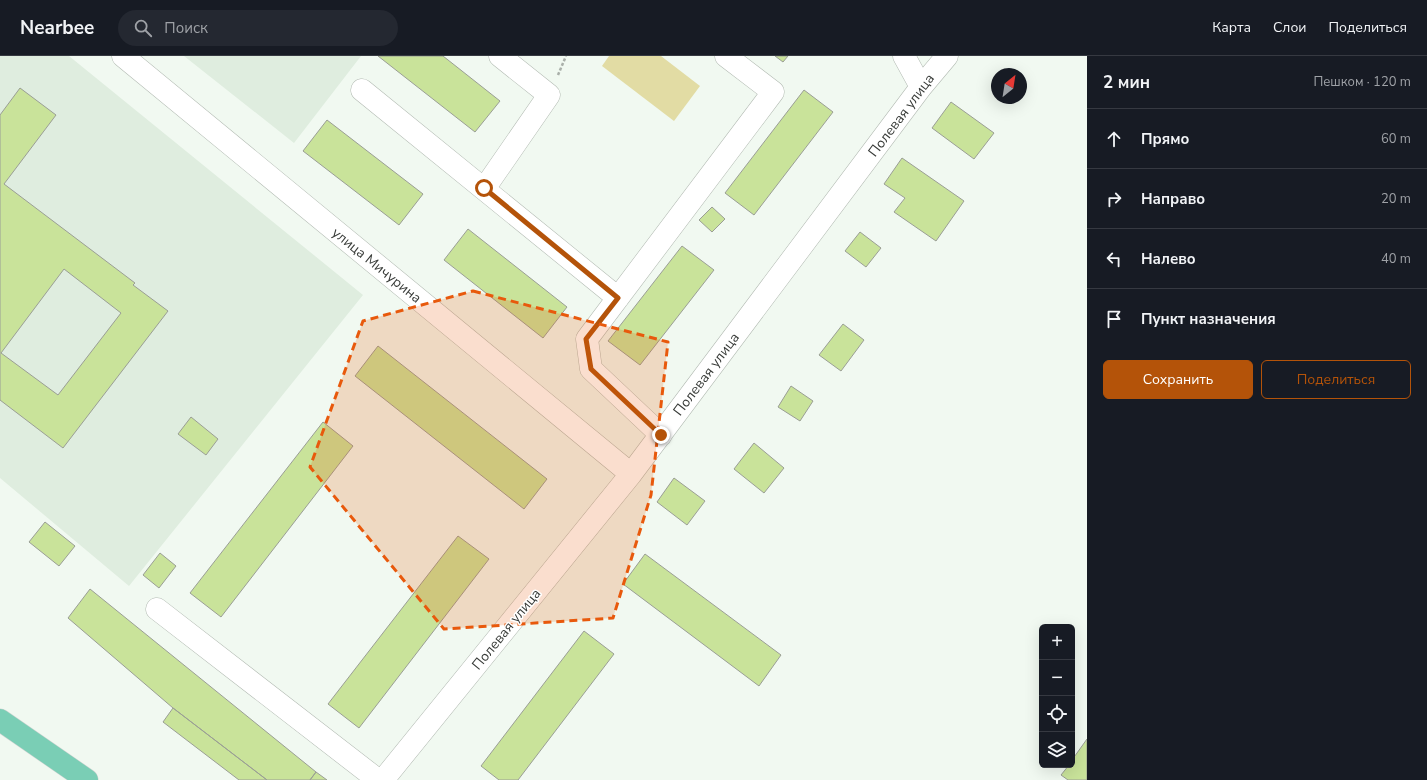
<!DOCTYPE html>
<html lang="ru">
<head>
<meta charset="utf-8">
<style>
  body { margin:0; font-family:"Nunito Sans",sans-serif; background:#242831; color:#f1f3f6 }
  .controls { position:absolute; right:12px; bottom:12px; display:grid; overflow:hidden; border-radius:6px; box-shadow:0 4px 16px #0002 }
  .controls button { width:36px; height:36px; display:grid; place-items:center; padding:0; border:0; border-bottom:1px solid #363941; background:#171b24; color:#f1f3f6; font:20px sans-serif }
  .compass { position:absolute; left:991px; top:12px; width:36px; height:36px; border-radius:50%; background:#171b24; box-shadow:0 4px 16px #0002; rotate:30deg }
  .stop { position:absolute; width:12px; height:12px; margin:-9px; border:3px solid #b45309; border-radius:50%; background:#fff }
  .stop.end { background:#b45309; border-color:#fff; box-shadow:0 1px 4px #0008 }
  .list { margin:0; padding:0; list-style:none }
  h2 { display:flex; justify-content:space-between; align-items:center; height:52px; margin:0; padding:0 16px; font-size:17px }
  h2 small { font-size:13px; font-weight:400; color:#9ea1a6 }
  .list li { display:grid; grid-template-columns:26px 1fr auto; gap:12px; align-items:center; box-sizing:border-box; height:60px; padding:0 16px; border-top:1px solid #363941 }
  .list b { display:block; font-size:15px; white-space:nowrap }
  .list em { font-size:13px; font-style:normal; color:#9ea1a6 }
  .actions { display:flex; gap:8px; padding:12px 16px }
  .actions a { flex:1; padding:9px 0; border:1px solid #b45309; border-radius:6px; text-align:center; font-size:14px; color:#b45309 }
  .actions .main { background:#b45309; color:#fff }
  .icon { flex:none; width:22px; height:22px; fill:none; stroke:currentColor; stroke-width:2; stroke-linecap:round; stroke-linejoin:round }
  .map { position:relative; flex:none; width:1087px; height:724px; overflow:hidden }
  header { display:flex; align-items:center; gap:24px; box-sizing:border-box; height:56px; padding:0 20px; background:#171b24; border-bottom:1px solid #363941 }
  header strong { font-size:19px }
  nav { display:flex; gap:22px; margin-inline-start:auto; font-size:14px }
  .search { width:280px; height:36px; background:#242831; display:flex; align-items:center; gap:10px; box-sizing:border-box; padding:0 14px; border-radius:22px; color:#9ea1a6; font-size:15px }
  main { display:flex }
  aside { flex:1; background:#171b24 }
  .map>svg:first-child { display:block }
  .built { fill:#dfeddf }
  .green { fill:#e2dca4 }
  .building { fill:#c9e39a; stroke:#9a9e95; fill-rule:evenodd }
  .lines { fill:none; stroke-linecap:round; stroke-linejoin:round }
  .minor-casing { stroke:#b1b9b1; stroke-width:23 }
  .major-casing { stroke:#d3d4d3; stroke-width:23 }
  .path { stroke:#a9afa9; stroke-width:2.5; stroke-dasharray:3 2; stroke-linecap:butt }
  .minor { stroke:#fff; stroke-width:22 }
  .major { stroke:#7aceb5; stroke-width:22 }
  .route { stroke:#b45309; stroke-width:5 }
  .marked { fill:#e8590c; fill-opacity:0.2; stroke:#e8590c; stroke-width:3; stroke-dasharray:8 5; stroke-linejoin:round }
  .labels { text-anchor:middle; stroke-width:3; stroke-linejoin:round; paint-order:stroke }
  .street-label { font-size:14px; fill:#383b38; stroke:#fff }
</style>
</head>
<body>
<header>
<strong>Nearbee</strong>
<div class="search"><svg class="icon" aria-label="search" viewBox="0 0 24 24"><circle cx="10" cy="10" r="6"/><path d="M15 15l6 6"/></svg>Поиск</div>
<nav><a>Карта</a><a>Слои</a><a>Поделиться</a></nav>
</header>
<main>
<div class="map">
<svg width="1087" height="724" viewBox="0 0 1087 724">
  <rect width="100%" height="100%" fill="#f1f9f1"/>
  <path class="built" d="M0 0H69L363 239 129 530 0 422Z
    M184 0H361L294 87Z"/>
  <path class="green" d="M609 0H661L700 30 674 65 602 10Z"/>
  <path class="building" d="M378 0H443L500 45 475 76Z
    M775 0H788L783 6Z
    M20 32 56 59 4 128 135 227 133 229 168 255 63 392 0 344V59ZM64 213 121 257 58 339 1 297Z
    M804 34 833 56 754 159 725 137Z
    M951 46 994 77 974 103 932 72Z
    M327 64 423 138 399 169 303 95Z
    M902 102 964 145 936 185 894 156 905 142 884 128Z
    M712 151 725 163 712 176 699 164Z
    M468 173 567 251 543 282 444 204Z
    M860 176 881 192 866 211 845 195Z
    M682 190 714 214 640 309 608 285Z
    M843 268 864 284 841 315 819 299Z
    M378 290 547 423 524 453 355 320Z
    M791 330 813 345 800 365 778 351Z
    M191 361 218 383 206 399 178 378Z
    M323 366 353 390 221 561 190 537Z
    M754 387 784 412 764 437 734 413Z
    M674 422 705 445 687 469 657 446Z
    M45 466 75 490 59 510 29 486Z
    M458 480 489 503 359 672 328 648Z
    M160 497 176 510 159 532 143 519Z
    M645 498 781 599 759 630 623 528Z
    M90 533 316 716 310 724H267L173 652 68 562Z
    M584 575 614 598 518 724H499L481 710Z
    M173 652 267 724H239L163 666Z
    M1087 683V724H1068L1061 719 1069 709H1072V704Z
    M316 716 327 724H310Z"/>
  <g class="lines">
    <g class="minor-casing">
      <path id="minor" d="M123 0 631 418
        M904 0 921 31
        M362 34 618 242
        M484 133 549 39 500 0
        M661 379 591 313 587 283 773 36 726 0
        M157 553 378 724
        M383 724 631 418 921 31 947 0"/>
    </g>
    <g class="major-casing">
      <path id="major" d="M0 664 87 724"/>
    </g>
    <path class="path" d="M558 19 566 0"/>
    <use href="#minor" class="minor"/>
    <use href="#major" class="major"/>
  </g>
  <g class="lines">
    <path class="route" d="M484 132 618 242 586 283 591 313 661 379"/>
  </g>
  <path class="marked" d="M473 235 668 286 651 439 613 562 444 573 310 411 363 265Z"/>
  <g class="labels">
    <g class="street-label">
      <text transform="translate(901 59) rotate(-53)" y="5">Полевая улица</text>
      <text transform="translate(377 209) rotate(39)" y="5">улица Мичурина</text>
      <text transform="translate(706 318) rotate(-53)" y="5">Полевая улица</text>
      <text transform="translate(506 573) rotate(-51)" y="5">Полевая улица</text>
    </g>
  </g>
</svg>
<div class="controls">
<button>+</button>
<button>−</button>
<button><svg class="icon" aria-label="locate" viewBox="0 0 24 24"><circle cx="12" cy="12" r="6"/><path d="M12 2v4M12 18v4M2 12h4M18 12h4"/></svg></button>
<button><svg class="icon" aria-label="layers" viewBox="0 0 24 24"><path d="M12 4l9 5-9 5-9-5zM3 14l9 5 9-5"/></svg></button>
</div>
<svg class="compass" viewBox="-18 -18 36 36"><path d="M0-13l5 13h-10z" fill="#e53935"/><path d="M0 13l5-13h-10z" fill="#9ea1a6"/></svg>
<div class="stop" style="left:484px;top:132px"></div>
<div class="stop end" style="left:661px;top:379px"></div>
</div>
<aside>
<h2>2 мин<small>Пешком · 120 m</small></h2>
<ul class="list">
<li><svg class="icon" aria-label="ahead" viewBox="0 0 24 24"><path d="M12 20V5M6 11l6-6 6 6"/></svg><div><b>Прямо</b></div><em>60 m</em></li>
<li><svg class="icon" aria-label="right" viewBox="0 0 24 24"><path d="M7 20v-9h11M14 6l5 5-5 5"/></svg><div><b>Направо</b></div><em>20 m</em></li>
<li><svg class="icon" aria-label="left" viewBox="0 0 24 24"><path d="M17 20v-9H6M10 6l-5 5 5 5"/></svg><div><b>Налево</b></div><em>40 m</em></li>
<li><svg class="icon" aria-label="arrive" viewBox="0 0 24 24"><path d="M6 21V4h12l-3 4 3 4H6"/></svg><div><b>Пункт назначения</b></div></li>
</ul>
<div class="actions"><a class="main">Сохранить</a><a>Поделиться</a></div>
</aside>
</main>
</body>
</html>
